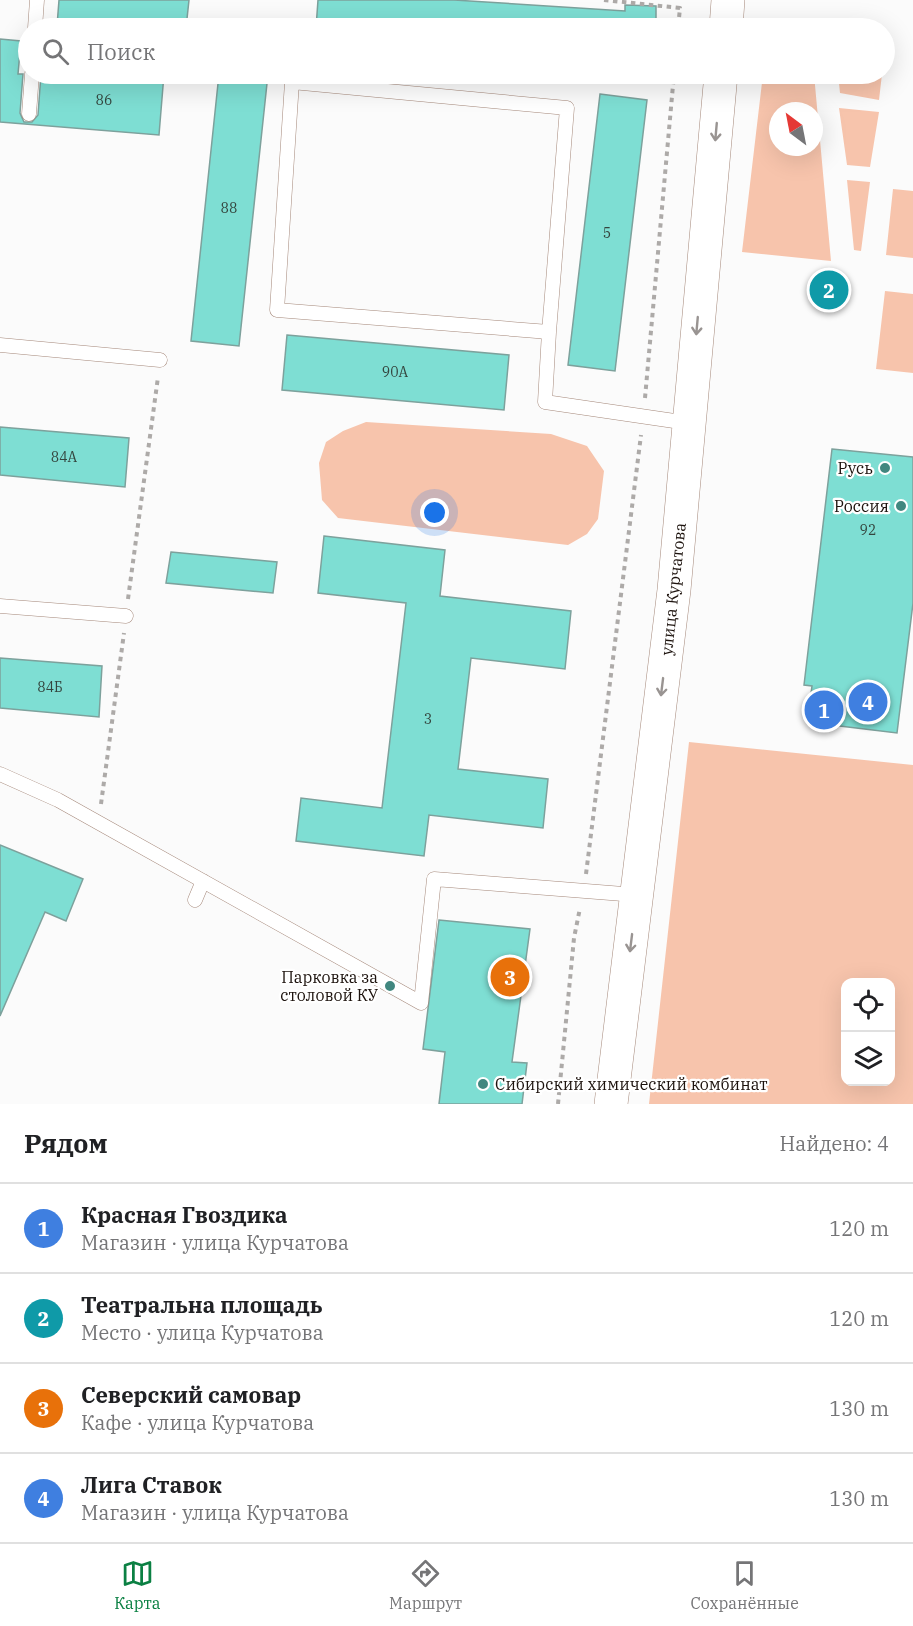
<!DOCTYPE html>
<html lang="ru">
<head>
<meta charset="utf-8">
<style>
  body { margin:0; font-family:"IBM Plex Serif",serif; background:#f2f2f2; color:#202124 }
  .controls { position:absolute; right:18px; bottom:18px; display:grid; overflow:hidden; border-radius:12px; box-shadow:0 6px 24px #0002 }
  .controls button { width:54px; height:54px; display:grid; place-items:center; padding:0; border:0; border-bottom:2px solid #e0e0e0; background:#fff; color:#202124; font:30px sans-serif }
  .compass { position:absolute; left:769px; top:102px; width:54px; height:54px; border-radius:50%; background:#fff; box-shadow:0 6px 24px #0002; rotate:328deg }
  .you { position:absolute; left:435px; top:513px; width:21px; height:21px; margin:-15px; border:4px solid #fff; border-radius:50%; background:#1a73e8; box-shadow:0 0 0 9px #1a73e833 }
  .badge { display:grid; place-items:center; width:39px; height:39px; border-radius:50%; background:#0b8043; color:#fff; font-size:20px; font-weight:700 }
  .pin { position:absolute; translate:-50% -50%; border:3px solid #fff; box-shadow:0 2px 6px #0006 }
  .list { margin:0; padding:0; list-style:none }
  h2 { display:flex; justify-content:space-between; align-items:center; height:78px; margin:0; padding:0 24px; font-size:26px }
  h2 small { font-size:20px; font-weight:400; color:#757577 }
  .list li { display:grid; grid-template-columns:39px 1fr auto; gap:18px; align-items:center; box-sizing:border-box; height:90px; padding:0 24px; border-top:2px solid #e0e0e0 }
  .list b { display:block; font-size:22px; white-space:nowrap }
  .list p { margin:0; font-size:20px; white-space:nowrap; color:#757577 }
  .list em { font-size:20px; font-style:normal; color:#757577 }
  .icon { flex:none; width:33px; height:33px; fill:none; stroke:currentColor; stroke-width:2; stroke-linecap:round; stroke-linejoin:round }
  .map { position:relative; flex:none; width:913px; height:1104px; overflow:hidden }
  .search { position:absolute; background:#fff; box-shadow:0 6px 24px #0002; left:18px; right:18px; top:18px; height:66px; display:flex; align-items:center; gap:15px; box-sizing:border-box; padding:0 21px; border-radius:33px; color:#757577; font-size:22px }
  .sheet { height:438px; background:#fff }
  nav { display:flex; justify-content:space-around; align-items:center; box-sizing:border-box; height:84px; border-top:2px solid #e0e0e0; background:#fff; font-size:16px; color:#757577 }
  nav a { display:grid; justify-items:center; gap:3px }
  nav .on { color:#0b8043 }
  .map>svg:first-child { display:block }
  .green { fill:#f7c4ac; fill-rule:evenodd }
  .building { fill:#7eded3; stroke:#7da19c; stroke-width:1.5 }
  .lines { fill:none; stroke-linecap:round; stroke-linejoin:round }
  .lane-casing { stroke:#a5887a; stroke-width:15 }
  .secondary-casing { stroke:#a5887a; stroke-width:34 }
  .path { stroke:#adaaa8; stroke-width:4; stroke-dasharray:4.5 4.5; stroke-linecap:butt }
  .lane { stroke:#fff; stroke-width:14 }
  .secondary { stroke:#fff; stroke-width:33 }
  .oneway { stroke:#999492 }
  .poi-dot { fill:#41877f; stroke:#fff; stroke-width:2 }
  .labels { text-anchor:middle; stroke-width:4.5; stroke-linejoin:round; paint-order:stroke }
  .number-label { font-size:14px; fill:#34453e }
  .poi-label { font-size:16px; fill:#1c120d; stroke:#fff; text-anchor:end }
  .street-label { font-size:16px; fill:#1c120d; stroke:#fff }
</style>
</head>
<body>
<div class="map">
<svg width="913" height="1104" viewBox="0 0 913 1104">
  <rect width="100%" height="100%" fill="#fbfbfb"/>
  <path class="green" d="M763 74H814L831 261 742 252ZM778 111H814V147H778Z
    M838 74H882L879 100 840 93Z
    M839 108 879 112 870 167 847 165Z
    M847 180 870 182 861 251 854 250Z
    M893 189 913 191V258L886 255Z
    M885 291 913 294V373L876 369Z
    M366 422 551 434 587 446 604 471 598 519 587 534 568 545 338 518 322 500 319 463 326 442 343 431Z
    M689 742 913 765V1104H649ZM846 982H890V1082H846Z"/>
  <path class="building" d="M59 0H189L186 28H86L57 26Z
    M318 0H454L625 11V5L656 6V28H316Z
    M0 39 21 41 18 74H23L20 113 24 122H32L38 115 41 74H164L159 135 0 122Z
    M219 74H268L239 346 191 341Z
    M600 94 647 100 615 371 568 365Z
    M287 335 509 355 504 410 282 390Z
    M0 427 129 438 125 487 0 475Z
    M832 449 913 457V603L897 733 807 722 812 686 804 685Z
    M324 536 445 550 440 596 571 611 565 669 471 658 458 769 548 779 543 828 429 815 424 856 296 841 301 798 382 808 406 603 318 593Z
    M171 552 277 562 273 593 166 583Z
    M0 658 102 666 99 717 0 708Z
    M0 845 83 879 66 921 45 912 0 1016Z
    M439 920 530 929 512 1062 527 1063 522 1104H439L445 1052 423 1049Z"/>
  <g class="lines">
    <g class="lane-casing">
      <path id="lane" d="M35 28 37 0
        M292 82 567 108 549 332 277 310Z
        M29 114 32 74
        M549 332 545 402 688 423
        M0 345 160 360
        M0 606 126 616
        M0 774 58 800 421 1003 434 879 636 895
        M195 900 203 881"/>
    </g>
    <g class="secondary-casing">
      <path id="secondary" d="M726 28 728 0
        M611 1104 674 590 721 74"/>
    </g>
    <path class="path" d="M604 0 680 8 678 28
      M645 398 674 74
      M128 599 158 377
      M101 804 124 633
      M586 874 641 435
      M558 1104 574 938 580 908"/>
    <use href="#lane" class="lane"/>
    <use href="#secondary" class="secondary"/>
  </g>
  <defs><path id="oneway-shaft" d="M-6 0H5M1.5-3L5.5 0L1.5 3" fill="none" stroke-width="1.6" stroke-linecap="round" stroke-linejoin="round" transform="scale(1.5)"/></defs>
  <g class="oneway">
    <use href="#oneway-shaft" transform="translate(716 132) rotate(95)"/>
    <use href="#oneway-shaft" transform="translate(697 326) rotate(95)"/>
    <use href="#oneway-shaft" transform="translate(662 687) rotate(97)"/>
    <use href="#oneway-shaft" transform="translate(631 943) rotate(97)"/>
  </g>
  <g class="poi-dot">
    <circle cx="885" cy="468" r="6"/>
    <circle cx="901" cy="506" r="6"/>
    <circle cx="390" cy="986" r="6"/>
    <circle cx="483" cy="1084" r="6"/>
  </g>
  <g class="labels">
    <g class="number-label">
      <text x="104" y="105">86</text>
      <text x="229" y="213">88</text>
      <text x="607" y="238">5</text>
      <text x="395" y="377">90А</text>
      <text x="64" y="462">84А</text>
      <text x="868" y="535">92</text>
      <text x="50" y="692">84Б</text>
      <text x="428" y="724">3</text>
    </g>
    <g class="poi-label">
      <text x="873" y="474">Русь</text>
      <text x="889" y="512">Россия</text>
      <text x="378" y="983">Парковка за<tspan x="378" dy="18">столовой КУ</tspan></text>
      <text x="495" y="1090" text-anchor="start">Сибирский химический комбинат</text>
    </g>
    <g class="street-label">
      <text transform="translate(673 589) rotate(-84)" y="6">улица Курчатова</text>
    </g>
  </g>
</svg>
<div class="controls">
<button><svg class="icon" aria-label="locate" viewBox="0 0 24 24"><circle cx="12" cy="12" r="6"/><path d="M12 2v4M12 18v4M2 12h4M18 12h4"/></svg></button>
<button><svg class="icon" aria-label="layers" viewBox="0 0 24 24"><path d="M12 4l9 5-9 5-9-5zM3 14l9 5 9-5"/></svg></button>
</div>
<svg class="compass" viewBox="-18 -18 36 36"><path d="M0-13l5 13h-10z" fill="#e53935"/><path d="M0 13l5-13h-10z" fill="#757577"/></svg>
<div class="you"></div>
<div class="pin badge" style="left:824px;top:710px;background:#3f7fe0">1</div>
<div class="pin badge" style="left:829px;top:290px;background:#0f9aa8">2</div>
<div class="pin badge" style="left:510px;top:977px;background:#e8710a">3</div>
<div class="pin badge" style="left:868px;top:702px;background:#3f7fe0">4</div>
<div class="search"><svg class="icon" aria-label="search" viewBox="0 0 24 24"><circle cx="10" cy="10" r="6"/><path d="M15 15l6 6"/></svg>Поиск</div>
</div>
<section class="sheet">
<h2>Рядом<small>Найдено: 4</small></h2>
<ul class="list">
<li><span class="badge" style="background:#3f7fe0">1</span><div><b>Красная Гвоздика</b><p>Магазин · улица Курчатова</p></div><em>120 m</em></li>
<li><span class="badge" style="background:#0f9aa8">2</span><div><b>Театральна площадь</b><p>Место · улица Курчатова</p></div><em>120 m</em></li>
<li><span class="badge" style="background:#e8710a">3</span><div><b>Северский самовар</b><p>Кафе · улица Курчатова</p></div><em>130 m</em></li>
<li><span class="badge" style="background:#3f7fe0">4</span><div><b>Лига Ставок</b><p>Магазин · улица Курчатова</p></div><em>130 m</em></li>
</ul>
</section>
<nav>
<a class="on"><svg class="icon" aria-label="map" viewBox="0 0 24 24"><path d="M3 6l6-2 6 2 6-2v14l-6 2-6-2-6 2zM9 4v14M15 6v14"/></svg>Карта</a>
<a><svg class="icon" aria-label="directions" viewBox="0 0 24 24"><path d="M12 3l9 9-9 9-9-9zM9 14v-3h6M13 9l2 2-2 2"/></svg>Маршрут</a>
<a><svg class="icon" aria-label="saved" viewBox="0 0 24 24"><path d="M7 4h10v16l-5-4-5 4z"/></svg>Сохранённые</a>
</nav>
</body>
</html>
